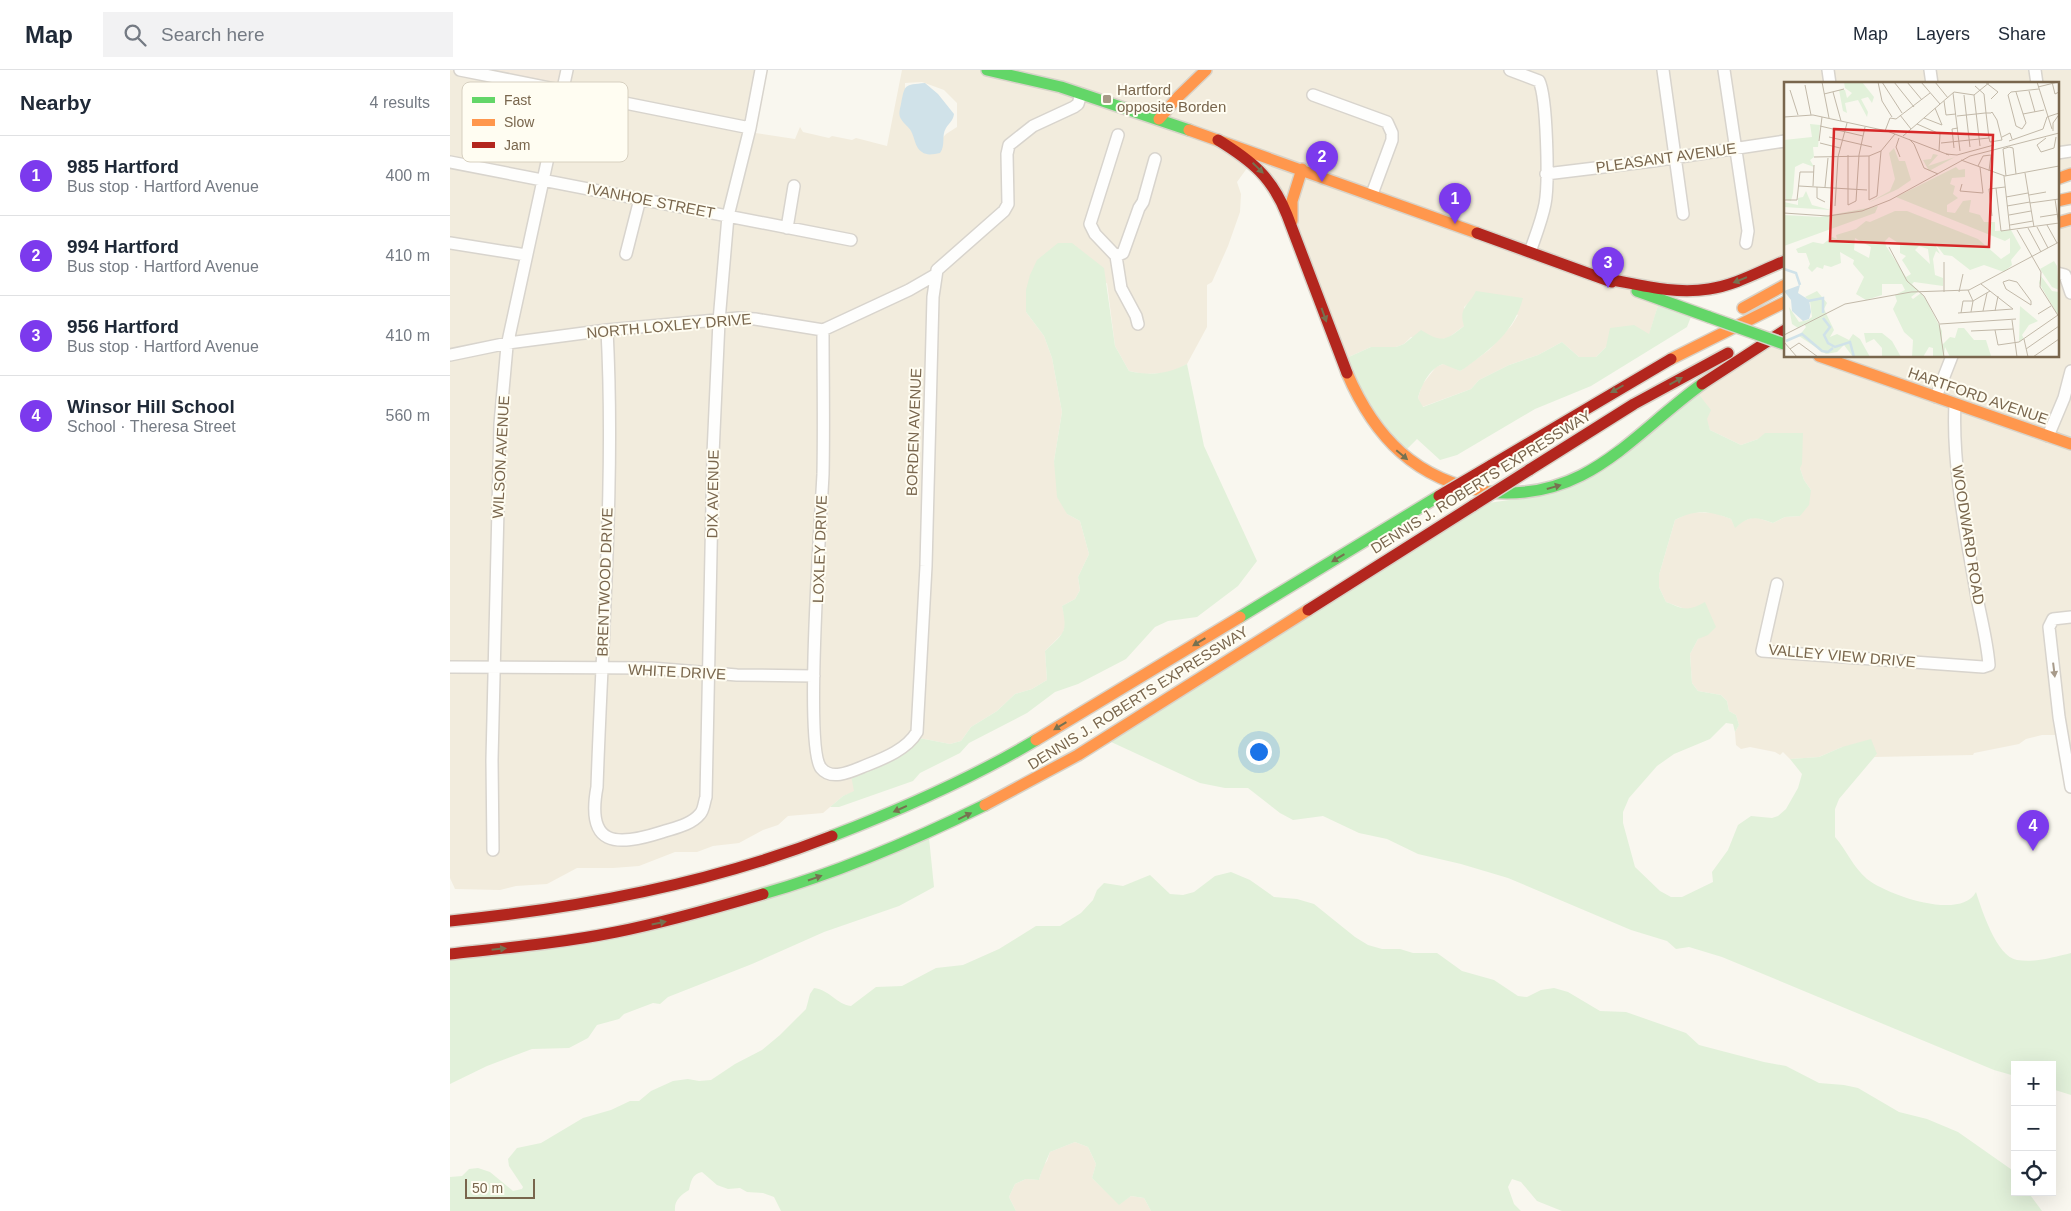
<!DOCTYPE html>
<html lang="en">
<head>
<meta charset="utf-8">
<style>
  body { margin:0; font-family:Helvetica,sans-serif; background:#f2f2f3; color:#1f2937 }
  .controls { position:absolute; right:15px; bottom:15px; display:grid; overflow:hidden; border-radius:0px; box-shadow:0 5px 20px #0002 }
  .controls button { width:45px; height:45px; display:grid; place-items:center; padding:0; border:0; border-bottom:1px solid #e0e1e3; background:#fff; color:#1f2937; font:25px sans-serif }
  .scale { position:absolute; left:15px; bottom:12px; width:70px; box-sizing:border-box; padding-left:5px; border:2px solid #79664d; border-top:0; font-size:14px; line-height:18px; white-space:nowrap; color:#79664d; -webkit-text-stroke:4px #fffdf2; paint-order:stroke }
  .you { position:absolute; left:808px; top:681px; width:18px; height:18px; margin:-12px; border:4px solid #fff; border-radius:50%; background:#1a73e8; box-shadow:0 0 0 8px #1a73e833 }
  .badge { display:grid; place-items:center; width:32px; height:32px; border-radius:50%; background:#7c3aed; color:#fff; font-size:16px; font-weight:700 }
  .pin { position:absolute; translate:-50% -41px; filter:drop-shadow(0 1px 2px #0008) }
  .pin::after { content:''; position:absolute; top:26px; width:18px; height:15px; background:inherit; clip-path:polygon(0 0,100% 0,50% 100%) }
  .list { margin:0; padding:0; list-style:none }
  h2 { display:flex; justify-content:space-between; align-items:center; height:65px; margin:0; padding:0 20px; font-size:21px }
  h2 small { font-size:16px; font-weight:400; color:#747a83 }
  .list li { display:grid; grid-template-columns:32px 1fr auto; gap:15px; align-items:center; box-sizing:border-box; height:80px; padding:0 20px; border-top:1px solid #e0e1e3 }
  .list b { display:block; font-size:19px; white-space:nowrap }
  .list p { margin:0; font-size:16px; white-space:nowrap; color:#747a83 }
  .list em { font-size:16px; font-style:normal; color:#747a83 }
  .icon { flex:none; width:28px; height:28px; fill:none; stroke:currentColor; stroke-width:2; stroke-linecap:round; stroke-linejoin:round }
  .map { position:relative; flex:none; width:1621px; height:1141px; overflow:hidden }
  header { display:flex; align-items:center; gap:30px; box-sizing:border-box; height:70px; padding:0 25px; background:#fff; border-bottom:1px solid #e0e1e3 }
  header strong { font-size:24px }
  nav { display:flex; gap:28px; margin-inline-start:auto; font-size:18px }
  .search { width:350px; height:45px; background:#f2f2f3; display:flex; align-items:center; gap:12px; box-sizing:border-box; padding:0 18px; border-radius:0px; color:#747a83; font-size:19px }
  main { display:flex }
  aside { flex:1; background:#fff }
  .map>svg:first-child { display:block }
  .residential { fill:#f2ecdd; fill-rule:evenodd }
  .commercial { fill:#f3eadd }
  .green { fill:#e2f1da }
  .water { fill:#d0e2e9 }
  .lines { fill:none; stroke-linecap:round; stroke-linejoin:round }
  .street-casing { stroke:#d8d4cd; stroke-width:14 }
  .fast-casing { stroke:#d8d3c9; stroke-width:14 }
  .slow-casing { stroke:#d8d3c9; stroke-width:14 }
  .jam-casing { stroke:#d8d3c9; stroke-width:14 }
  .street { stroke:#fefefd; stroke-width:11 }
  .fast { stroke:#63d668; stroke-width:11 }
  .slow { stroke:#ff974d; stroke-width:11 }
  .jam { stroke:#b3261e; stroke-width:11 }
  .fast-bridge-casing { stroke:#d8d3c9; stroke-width:14; stroke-linecap:butt }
  .jam-bridge-casing { stroke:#d8d3c9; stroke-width:14; stroke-linecap:butt }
  .fast-bridge { stroke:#63d668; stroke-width:11 }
  .jam-bridge { stroke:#b3261e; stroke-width:11 }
  .oneway { fill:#777150 }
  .oneway2 { fill:#a89b8b }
  .poi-dot { fill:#a69986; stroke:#fffdf2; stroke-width:2 }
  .labels { text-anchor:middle; stroke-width:4; stroke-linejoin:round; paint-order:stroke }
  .poi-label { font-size:15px; fill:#79664d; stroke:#fffdf2; text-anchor:start }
  .street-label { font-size:15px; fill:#79664d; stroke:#fffdf2 }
  .inset-river { fill:none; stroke:#d0e2e9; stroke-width:2.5 }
  .inset-road { fill:none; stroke:#c2b9a9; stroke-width:1 }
  .view { fill:#d62828; fill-opacity:0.15; stroke:#d62828; stroke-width:2.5 }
  .inset-edge { fill:none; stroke:#79664d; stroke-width:2.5 }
  .key { fill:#fffdf2; stroke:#d7d0c0; stroke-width:1 }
  .key-label { font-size:14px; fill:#79664d }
</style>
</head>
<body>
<header>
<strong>Map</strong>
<div class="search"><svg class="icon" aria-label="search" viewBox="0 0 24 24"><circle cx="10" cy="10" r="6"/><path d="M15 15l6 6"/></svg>Search here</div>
<nav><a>Map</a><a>Layers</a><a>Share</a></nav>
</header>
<main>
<aside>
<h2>Nearby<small>4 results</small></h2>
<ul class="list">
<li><span class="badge">1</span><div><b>985 Hartford</b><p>Bus stop · Hartford Avenue</p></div><em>400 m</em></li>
<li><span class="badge">2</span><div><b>994 Hartford</b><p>Bus stop · Hartford Avenue</p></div><em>410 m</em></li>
<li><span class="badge">3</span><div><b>956 Hartford</b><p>Bus stop · Hartford Avenue</p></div><em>410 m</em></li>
<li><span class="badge">4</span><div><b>Winsor Hill School</b><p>School · Theresa Street</p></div><em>560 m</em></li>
</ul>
</aside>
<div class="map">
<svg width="1621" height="1141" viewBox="0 0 1621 1141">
  <rect width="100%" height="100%" fill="#f9f7ef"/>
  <path class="residential" d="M0 0 111 20 117 0H311L299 62 345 69 350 57 353 62 379 68 382 66 402 70 406 68 437 76 452 0H1621V106L1607 110V14H1335V195L1209 232 1199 265 1156 277 1146 287H1129L1112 272 1088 285 1059 295 1029 310 1021 319 972 337 968 328 972 315 986 297 993 294 998 295 1010 301 1039 280 1062 255 1068 245 1022 230 1014 237V256L998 268 986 270 961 267 954 274 946 277H921L892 290 845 168 800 94 787 112 791 124 790 142 778 176 762 212 757 215V257L737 294 720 303 694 304 679 301 665 276 657 213 576 242 594 266 602 288 612 342 604 391 617 444 630 451 639 484 628 507 630 520 625 529 612 536 616 552 613 563 595 581 597 610 582 619 565 624 547 641 521 657 511 671 500 674 464 667 404 722 393 726 373 743 338 746 328 755 313 760 289 773 263 776 247 782H225L189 796 163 798H127L97 814 66 816 50 820 5 819 0 808ZM472 12 494 20 507 33V57L496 64 478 84 455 34V13Z
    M1621 155V715L1612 665H1592L1576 669 1569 674 1524 683 1523 685 1424 687 1427 684 1392 677 1369 687 1340 689 1333 682 1330 685 1325 682 1300 677 1291 679 1286 675 1285 662 1289 655 1286 645 1279 641 1277 631 1271 625 1248 621 1242 613 1240 584 1248 569 1254 565 1255 533 1242 539H1235L1216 532 1209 517V505L1225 450 1241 442 1265 443 1281 449 1285 457 1293 451 1305 447 1323 453 1335 447 1350 446 1361 420 1354 410 1350 398 1308 369 1291 375 1260 360 1247 322 1335 262V286H1607V159Z
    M625 1072 638 1077 646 1094 642 1108 669 1134 681 1126 694 1128 701 1141H566L559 1127 565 1114 576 1109 589 1110 593 1096 597 1091 600 1082Z"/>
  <path class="commercial" d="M1 0H117L111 20Z"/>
  <path class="green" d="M608 173H622L654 198 665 276 679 301C702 306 717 304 737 294L754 376 807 491 788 516 747 547 718 551 705 557 676 589 628 614 605 622 577 643 519 673 510 683 470 703 463 711 389 737H380L393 726 404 721 400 700 464 667 500 674 511 671 521 657 547 641 565 624 582 619 597 610 595 581C614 563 618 563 612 536L625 529 630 520 628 507 639 484 630 451 617 444 607 427 604 391 612 342 602 288 594 266 576 242V220L580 205 587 190Z
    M1026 221 1073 228C1064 262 1042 278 1015 298L1010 301 993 294C979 299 972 314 968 328L973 337 1021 319 1029 310 1059 295 1088 285 1112 272 1129 287H1146L1156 277 1160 258 1184 255 1199 264 1209 232 1242 244 1237 257 1141 316 1085 339 1007 385 990 390 967 369 952 384 892 290 921 277H946L954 274 971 260C992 273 995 271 1014 256 1008 237 1019 236 1026 221Z
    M1247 322 1261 340 1257 349 1260 360 1291 375 1308 369 1315 363H1353L1352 394 1350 398 1354 410 1361 420 1359 435 1350 446 1335 447 1323 453C1305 447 1300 445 1285 458L1281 449C1258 441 1247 439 1225 450L1209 505V517L1216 532C1234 539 1237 542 1255 532L1266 557 1258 565 1248 569 1240 584 1242 613 1248 621 1271 625 1277 631 1279 641 1286 645 1289 655 1285 662 1283 654 1276 653 1260 669 1224 684 1207 696 1179 728 1173 742V753L1185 797 1210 821 1221 827H1232L1263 812 1262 802 1278 780 1288 755 1301 746 1322 748 1328 746 1336 739 1348 718 1352 704 1340 689 1369 687 1392 677 1421 669 1427 684 1389 729 1385 739V767C1397 781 1403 797 1417 809 1437 825 1511 851 1526 822 1532 840 1546 886 1567 890 1585 893 1604 887 1621 883V1025L1602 1019V995H1565V1006L1544 1000 1272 887 1239 877 1226 879 1217 871 1181 860 1058 808 1011 794 968 784 937 769 909 763 873 746 843 750 830 743 798 718H775L750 713 659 671 1032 434 1092 425Z
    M479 768 484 817 449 836 374 862 302 894 218 927 210 934 203 933 174 944 169 949 147 955 138 968 119 978 82 979 37 996 0 1014V885L109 875Z
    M781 802 800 810 824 827 847 829 864 834 905 867 918 875 932 879H950L963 883H987L1012 901 1044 910 1068 926 1077 927 1091 920 1104 918 1118 922 1150 941 1176 942 1236 963 1249 975 1314 992 1336 996 1369 1013 1394 1015 1408 1018 1449 1042 1477 1049 1508 1062 1565 1102V1122H1578L1592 1141H1112L1087 1131 1071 1112 1062 1109 1058 1117 1064 1134 1071 1141H701L694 1128 681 1126 669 1135 642 1108 646 1094 638 1077 625 1072 600 1082C596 1092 592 1099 589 1110L576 1109 565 1114 559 1127 566 1141H331L324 1127 313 1123 297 1122 290 1118 278 1119 267 1115 252 1102C242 1104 241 1111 239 1120 231 1125 224 1130 225 1141H0V1107L12 1106 19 1099 28 1098 40 1102 63 1121 72 1119 73 1117 59 1096 58 1089 67 1078 91 1073 133 1048 161 1040 180 1031H189L201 1021 223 1011 238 1009 249 1011 261 1010 285 994 312 980 330 965 356 939 360 924 364 918C380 920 386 934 401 936L426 917 452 916 486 898 513 895 549 879 586 856H610L631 843 643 830 647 820 654 813 673 816 700 805 720 824 733 825 744 822 765 806Z"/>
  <path class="water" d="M475 13 488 24 504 44C503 51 499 53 496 58 491 66 496 75 490 83 484 84 477 86 472 82 465 78 465 68 461 61 459 57 454 54 451 49 448 44 450 39 451 34 455 14 454 15 475 13Z"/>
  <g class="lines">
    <g class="street-casing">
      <path id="street" d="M10 0 300 58
        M1060 0 1089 11C1097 27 1099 114 1095 134 1092 150 1085 167 1080 182
        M1213 0 1233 144
        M1274 0 1298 161 1296 173
        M1378 0 1380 14
        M1480 0 1482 14
        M1585 0 1587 14
        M863 25 937 52 942 63V70L922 124
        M668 65 640 154 645 164 666 186 671 218 686 246 688 254
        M1607 83 1621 81
        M0 92 401 170
        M1096 104 1203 91 1335 71
        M337 158 344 116
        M0 173 76 185
        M176 184 190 129
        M666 186 673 183 689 138 693 132 705 89
        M1607 203 1615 205 1621 223
        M157 260C165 411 152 566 147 717 136 776 165 777 212 762 224 758 241 755 250 744 254 740 254 732 256 727L263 384 269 251 278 146 300 58 311 0
        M373 260C373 308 374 356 373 404 371 446 354 678 371 698 382 712 404 700 417 695 435 688 457 679 467 662L476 496 483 227 487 200 554 141 558 134 557 84 559 75 583 56 624 37 628 34 631 24
        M0 285 58 273 157 260 288 248 305 249 373 260 459 220 485 205
        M1486 327 1502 286
        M1598 366 1614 328 1621 301
        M1327 514 1312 581 1533 597 1539 595C1537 568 1529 542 1525 516 1515 459 1502 392 1505 334
        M1621 547 1603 549 1599 557 1609 647 1621 717
        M0 597 201 598 287 605 364 606
        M43 780 42 690 50 354 57 276 117 0"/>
    </g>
    <g class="fast-casing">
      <path id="fast" d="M537 0 611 17 739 60
        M1187 221 1259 247
        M1038 422C1137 432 1180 366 1252 314
        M790 547 989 426
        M382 766C452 739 521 709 586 670
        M313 824C390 802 464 770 535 735"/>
    </g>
    <g class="slow-casing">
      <path id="slow" d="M709 49 728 27 756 0
        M739 60 1027 163
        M1607 109 1621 104
        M1607 131 1621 128
        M842 151V131L852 99
        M1607 153 1621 149
        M1293 238 1335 215
        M1369 286 1621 374
        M1221 289 1335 232
        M897 303C925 368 966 410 1038 422
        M586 670 790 547
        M535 735 628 685 858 540"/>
    </g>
    <g class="jam-casing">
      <path id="jam" d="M768 70C802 91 822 107 837 145L897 303
        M1027 163 1162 212
        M1152 208C1187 214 1223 225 1259 219 1286 215 1310 201 1335 191
        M1252 314 1335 260
        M1040 396 1221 289
        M1079 400 1184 334 1278 283
        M858 540 1024 435
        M0 851C130 838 259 814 382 766
        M0 884C55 878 111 873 166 862 216 852 265 838 313 824"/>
    </g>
    <use href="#street" class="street"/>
    <use href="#fast" class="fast"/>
    <use href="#slow" class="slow"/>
    <use href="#jam" class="jam"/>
    <g class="fast-bridge-casing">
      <path id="fast-bridge" d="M1259 247 1334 274"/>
    </g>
    <g class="jam-bridge-casing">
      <path id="jam-bridge" d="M989 426 1040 396
        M1024 435 1079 400"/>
    </g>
    <use href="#fast-bridge" class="fast-bridge"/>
    <use href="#jam-bridge" class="jam-bridge"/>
  </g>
  <defs><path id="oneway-solid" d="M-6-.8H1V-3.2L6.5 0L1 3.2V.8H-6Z" transform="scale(1.25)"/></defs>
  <g class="oneway">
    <use href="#oneway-solid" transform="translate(808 98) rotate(44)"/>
    <use href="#oneway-solid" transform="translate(1290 210) rotate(158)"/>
    <use href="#oneway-solid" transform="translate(874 245) rotate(70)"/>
    <use href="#oneway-solid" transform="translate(1226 311) rotate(-29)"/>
    <use href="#oneway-solid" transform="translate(1167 319) rotate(150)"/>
    <use href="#oneway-solid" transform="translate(952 385) rotate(40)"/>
    <use href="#oneway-solid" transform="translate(1104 417) rotate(-16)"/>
    <use href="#oneway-solid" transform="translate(888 488) rotate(149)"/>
    <use href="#oneway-solid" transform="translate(749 572) rotate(149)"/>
    <use href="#oneway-solid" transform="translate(610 656) rotate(149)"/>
    <use href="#oneway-solid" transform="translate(450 739) rotate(156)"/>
    <use href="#oneway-solid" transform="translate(515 746) rotate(-26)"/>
    <use href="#oneway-solid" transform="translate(365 808) rotate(-19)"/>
    <use href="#oneway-solid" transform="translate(209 853) rotate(-12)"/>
    <use href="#oneway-solid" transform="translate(49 879) rotate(-6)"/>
  </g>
  <use class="oneway2" href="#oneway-solid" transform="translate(1604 600) rotate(83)"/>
  <rect class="poi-dot" x="652" y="24" width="10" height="10" rx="2.5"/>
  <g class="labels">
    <g class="poi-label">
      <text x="667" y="25">Hartford<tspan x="667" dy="17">opposite Borden</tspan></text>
    </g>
    <g class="street-label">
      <text transform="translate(1216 88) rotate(-8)" y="5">PLEASANT AVENUE</text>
      <text transform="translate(201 131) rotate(11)" y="5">IVANHOE STREET</text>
      <text transform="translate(219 256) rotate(-5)" y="5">NORTH LOXLEY DRIVE</text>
      <text transform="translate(1528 326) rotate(19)" y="5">HARTFORD AVENUE</text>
      <text transform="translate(464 362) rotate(-88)" y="5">BORDEN AVENUE</text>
      <text transform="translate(51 387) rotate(-87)" y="5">WILSON AVENUE</text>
      <text transform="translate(1031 412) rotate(-32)" y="5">DENNIS J. ROBERTS EXPRESSWAY</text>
      <text transform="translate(263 424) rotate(-89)" y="5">DIX AVENUE</text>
      <text transform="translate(1518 465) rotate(81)" y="5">WOODWARD ROAD</text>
      <text transform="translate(370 479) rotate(-88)" y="5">LOXLEY DRIVE</text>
      <text transform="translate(155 512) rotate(-88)" y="5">BRENTWOOD DRIVE</text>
      <text transform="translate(1392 586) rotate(5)" y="5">VALLEY VIEW DRIVE</text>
      <text transform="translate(227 602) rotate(3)" y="5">WHITE DRIVE</text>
      <text transform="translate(688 628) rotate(-32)" y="5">DENNIS J. ROBERTS EXPRESSWAY</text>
    </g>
  </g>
  <g transform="translate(1334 12)">
    <rect width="275" height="275" fill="#f9f7ef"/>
    <path d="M60 0H78L90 15 88 21 84 15 77 17 84 30 83 35 74 18 61 21 63 31 59 29 55 8H61L63 16 68 11 61 6ZM26 42 36 43 34 65H29L30 75 26 78 30 85 19 81 11 85 9 111 7 119 2 118 0 58 28 55ZM110 66 115 79H121L127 98 114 107 84 121 106 109 111 97 105 71ZM149 72 154 73 144 84 171 75 145 89 139 78 147 77ZM172 85 175 88 181 87V95L168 96 166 102 171 104 169 112 174 116 163 123V130L171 131 179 119 187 118 185 130 196 133 200 140H211V149L227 148 237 166 227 178 228 183 220 190 200 183 186 188 168 174 160 173 150 160 156 172 152 169 149 177 151 193 159 196V204L130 200 128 202 135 209 127 215 129 217 137 211 142 218 158 249V263L166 255 171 256 174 246H180L190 258H202L207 274 166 275 161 265 160 275H149V266L145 265 139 275H128L129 258 120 250 109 227 113 219 111 213 121 208 118 202H98V213L82 218 72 212 80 195 69 182 70 178 56 170 57 181 47 185 40 183 39 187 33 185 28 190 24 186 26 182 22 171H14L12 167 29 160 39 162 48 155 53 157 52 153 72 147 82 139 86 140 111 129H123L194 157 217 177 226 171V156L221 159 112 115ZM105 155 116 162V171L122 174 118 178 127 192 122 195 102 164 101 159ZM71 156 87 165 85 176 70 168ZM135 164 144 167 146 182 131 168ZM22 109 28 123 47 128 0 125V120L14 123V116L19 115ZM94 124 91 131 0 164V133L36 135ZM270 179 273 184 275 208 268 205 256 187ZM257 194 268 209 275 210V235L255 201ZM33 209 43 221 40 227 50 248 46 255 53 252 65 258 69 252 76 257 86 275H69L60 263 53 270 42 272 15 254 22 245 20 242 14 246 8 242 5 225 15 240 24 238 28 235 26 219 21 215ZM236 224 254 239 245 243 238 253 240 257 235 260ZM80 251H98L108 259 117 275H98V266L90 257 82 261Z" fill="#e2f1da" fill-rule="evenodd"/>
    <path d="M16 203 14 211 25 218 27 230 25 237 19 239 8 229 7 218 0 209Z" fill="#d0e2e9"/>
    <path class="inset-river" d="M0 187 12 191 16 203M24 219 39 216V231M39 236 46 245 40 253 44 261 51 265 66 260 70 275M2 259 18 252 38 269 44 270 49 266"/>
    <path class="inset-road" d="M38 0 45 36M94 0 98 19 108 35M98 0 118 31M110 0 130 25M123 0 138 18M137 0 156 22M151 0 164 16M201 0 214 10 207 17M253 0 268 47M268 0 271 12 275 10M21 3 27 33M254 5 274 0M6 8 14 33M245 9 251 30M49 10 57 39M232 10 242 41 238 47 232 44 224 13 227 10 255 7M169 11 176 69M40 12 60 7M180 13 186 65M190 13 196 64M160 19 162 33 172 32M151 26 158 43M239 32 260 28M116 33 127 47M173 34 192 32 201 31H207L208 30 213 38 218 58 206 60 205 56 202 31 200 12 191 4M0 35 29 33 103 49 165 73M140 36 158 43M133 42 156 52 155 69M36 44 79 54M101 49 106 36 112 37 146 11M269 49V41L274 34M119 54 170 10 190 13 206 0M45 55 88 65M218 55 226 51 228 57M115 56 112 65 116 75M262 56 253 63 257 70 270 66 272 55M125 57 130 62 140 86 154 92M35 59 38 35M225 59 259 47 263 35 275 31M36 61 56 66M157 61 205 56M170 66 168 47 174 46M162 72 173 73 210 63M64 73V123L72 119 75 73 81 45M85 74V118L93 114 97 69 111 52M30 75 85 74 97 69M177 78 221 94 275 84M194 84 199 74 207 73 205 89M241 91 250 145M220 94 226 148M222 94 219 67 225 65 229 66 232 92M178 102 176 109 199 111 196 85M15 104 83 108M29 104 30 83M33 105V116L41 120M41 105 44 76M212 106 217 149 275 141M245 113 262 110M222 115 244 111M271 117 275 144M0 118H13L16 90H30M246 121 275 117M51 124 54 75 63 41M223 124 246 120M0 131 44 134 78 129 106 118 186 74 275 51M225 133 247 129M208 134 205 107 221 105M256 135 275 132M226 143 249 139M263 143 273 161M253 145 264 166M244 146 257 170M233 148 257 190 256 205 275 235M105 165 123 199 140 214 155 241 160 275M160 180V210M225 198 233 200 247 219V223L222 207 219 200ZM197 202 229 227M184 208 189 219 187 230M175 210 179 192M199 229 203 211M211 229 214 214M174 231 229 227M177 231 179 219H189L206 209M254 232 267 224M228 238 233 275M156 242 232 237M211 248 214 263M187 249 229 247M0 253 61 222 127 210 185 208 275 160M240 257 244 275M0 260 13 275M214 263 235 260 274 233M6 267 15 261 34 275M242 267 275 244M249 275 275 257"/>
    <path class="view" d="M50 47 209 53 205 165 46 159Z"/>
    <rect width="275" height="275" class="inset-edge"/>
  </g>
  <rect x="12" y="12" width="166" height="80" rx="8" class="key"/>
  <rect x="22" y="27" width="23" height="6" fill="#63d668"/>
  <rect x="22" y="49" width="23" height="7" fill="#ff974d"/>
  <rect x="22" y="72" width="23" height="6" fill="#b3261e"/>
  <g class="key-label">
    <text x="54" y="35">Fast</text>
    <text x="54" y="57">Slow</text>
    <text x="54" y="80">Jam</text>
  </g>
</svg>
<div class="controls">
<button>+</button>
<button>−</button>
<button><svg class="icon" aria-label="locate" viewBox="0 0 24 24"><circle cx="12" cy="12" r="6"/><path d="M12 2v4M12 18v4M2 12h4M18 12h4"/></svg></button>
</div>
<div class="scale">50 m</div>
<div class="you"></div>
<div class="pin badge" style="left:1005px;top:154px">1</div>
<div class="pin badge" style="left:872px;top:112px">2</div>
<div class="pin badge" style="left:1158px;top:218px">3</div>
<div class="pin badge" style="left:1583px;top:781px">4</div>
</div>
</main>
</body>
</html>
